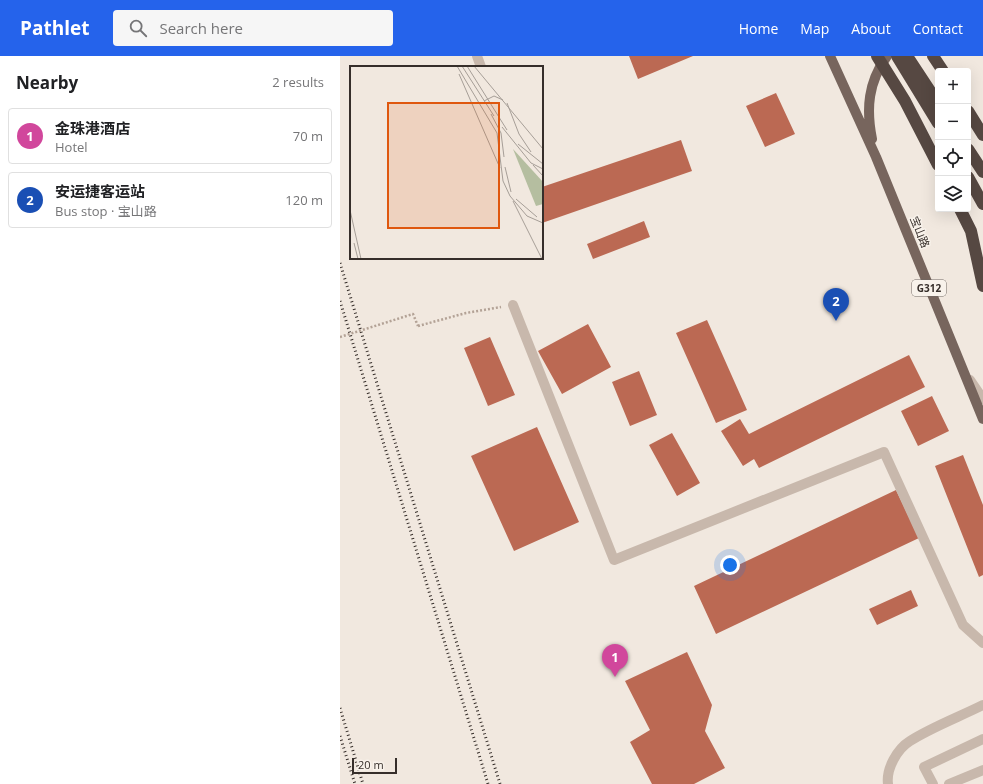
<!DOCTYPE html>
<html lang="en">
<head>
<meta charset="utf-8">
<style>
  body { margin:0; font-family:"Open Sans","Noto Sans SC",sans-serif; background:#f6f6f6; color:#202124 }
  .controls { position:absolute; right:12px; top:12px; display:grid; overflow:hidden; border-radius:4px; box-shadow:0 4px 16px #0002 }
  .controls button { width:36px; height:36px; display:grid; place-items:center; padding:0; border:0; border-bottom:1px solid #e0e0e0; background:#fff; color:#202124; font:20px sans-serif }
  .scale { position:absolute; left:12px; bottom:10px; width:45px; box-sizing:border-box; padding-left:4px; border:2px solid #362e2a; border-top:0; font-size:11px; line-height:14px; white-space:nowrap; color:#362e2a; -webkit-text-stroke:3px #f8f2eb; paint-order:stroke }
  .you { position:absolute; left:390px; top:509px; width:14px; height:14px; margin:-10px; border:3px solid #fff; border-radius:50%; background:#1a73e8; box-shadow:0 0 0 6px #1a73e833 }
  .badge { display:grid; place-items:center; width:26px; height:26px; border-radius:50%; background:#2563eb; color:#fff; font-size:13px; font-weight:700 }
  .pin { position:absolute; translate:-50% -33px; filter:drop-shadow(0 1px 2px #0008) }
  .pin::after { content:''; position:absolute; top:21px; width:14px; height:12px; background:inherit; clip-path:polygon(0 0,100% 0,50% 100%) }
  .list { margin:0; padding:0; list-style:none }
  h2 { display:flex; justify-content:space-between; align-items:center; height:52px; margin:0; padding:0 16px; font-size:17px }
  h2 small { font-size:13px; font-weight:400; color:#757577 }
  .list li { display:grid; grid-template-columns:26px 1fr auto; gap:12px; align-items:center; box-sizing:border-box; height:56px; margin:0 8px 8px; padding:0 8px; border:1px solid #e0e0e0; border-radius:4px }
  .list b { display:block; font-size:15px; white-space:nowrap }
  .list p { margin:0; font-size:13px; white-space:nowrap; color:#757577 }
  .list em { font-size:13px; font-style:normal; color:#757577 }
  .icon { flex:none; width:22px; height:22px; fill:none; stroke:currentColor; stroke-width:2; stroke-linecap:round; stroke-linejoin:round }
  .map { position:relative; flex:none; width:643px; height:728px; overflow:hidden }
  header { display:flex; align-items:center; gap:24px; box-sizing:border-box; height:56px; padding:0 20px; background:#2563eb; color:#fff }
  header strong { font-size:19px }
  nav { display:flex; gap:22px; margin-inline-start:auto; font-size:14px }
  .search { width:280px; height:36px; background:#f6f6f6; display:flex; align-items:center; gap:10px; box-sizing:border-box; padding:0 14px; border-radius:4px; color:#757577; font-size:15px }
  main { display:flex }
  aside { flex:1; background:#fff }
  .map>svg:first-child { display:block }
  .building { fill:#bb6953 }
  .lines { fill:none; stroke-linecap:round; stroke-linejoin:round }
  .path { stroke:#b3a296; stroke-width:2.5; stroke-dasharray:2 2; stroke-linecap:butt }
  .minor { stroke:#c8b8ac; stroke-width:10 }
  .major { stroke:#77655d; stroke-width:10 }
  .highway { stroke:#564842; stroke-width:12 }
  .rail { stroke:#362e2a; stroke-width:3; stroke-dasharray:1 3; stroke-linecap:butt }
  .path-bridge { stroke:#b3a296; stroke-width:2.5; stroke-dasharray:2 2; stroke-linecap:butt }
  .highway-bridge { stroke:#564842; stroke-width:12 }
  .labels { text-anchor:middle; stroke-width:3; stroke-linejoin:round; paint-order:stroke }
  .shield { fill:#f8f2eb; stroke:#706964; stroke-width:1 }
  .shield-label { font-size:10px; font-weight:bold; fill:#362e2a }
  .street-label { font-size:11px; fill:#362e2a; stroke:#f8f2eb }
  .inset-road { fill:none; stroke:#a69e97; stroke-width:1 }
  .view { fill:#df570e; fill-opacity:0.15; stroke:#df570e; stroke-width:2 }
  .inset-edge { fill:none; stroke:#362e2a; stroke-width:2 }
</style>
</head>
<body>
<header>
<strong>Pathlet</strong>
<div class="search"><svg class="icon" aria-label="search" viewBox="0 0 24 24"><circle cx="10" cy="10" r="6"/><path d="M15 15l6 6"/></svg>Search here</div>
<nav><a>Home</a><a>Map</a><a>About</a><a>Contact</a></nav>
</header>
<main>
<aside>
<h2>Nearby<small>2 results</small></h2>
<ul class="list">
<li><span class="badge" style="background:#d1479c">1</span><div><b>金珠港酒店</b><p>Hotel</p></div><em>70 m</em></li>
<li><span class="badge" style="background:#1a4fb4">2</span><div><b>安运捷客运站</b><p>Bus stop · 宝山路</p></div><em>120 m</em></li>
</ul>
</aside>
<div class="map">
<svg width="643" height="728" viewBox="0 0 643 728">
  <rect width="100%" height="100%" fill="#f1e8df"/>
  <path class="building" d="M289 0H353L298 23Z
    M436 37 455 78 425 91 406 50Z
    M341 84 352 115 202 167V131Z
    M304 165 310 181 253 203 247 188Z
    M367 264 407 354 376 367 336 277Z
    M248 268 271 311 222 338 198 295Z
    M150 281 175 339 148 350 124 292Z
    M569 299 585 331 419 412 414 403 403 410 381 375 400 363 409 378Z
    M299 315 317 359 290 370 272 326Z
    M592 340 609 375 578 390 561 355Z
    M197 371 239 466 174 495 131 400Z
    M332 377 360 427 337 440 309 389Z
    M623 399 643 449V519L639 521 595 410Z
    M556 434 579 482 376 578 354 530Z
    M571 534 578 550 537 569 529 553Z
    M347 596 372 649 365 675 385 712 354 728H312L290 686 310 674 285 625Z"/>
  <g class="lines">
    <path class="path" d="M78 270 126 257 161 251"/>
    <path class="minor" d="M137 0 141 11
      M173 249 274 504 544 396 623 569 643 587
      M630 324 643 343
      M548 728C546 713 557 693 570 685 592 671 619 661 643 649
      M593 728 584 711 643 683
      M609 728 643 714"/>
    <path class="major" d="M490 0 536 101 643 363
      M532 83C526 53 528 26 547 0"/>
    <path class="highway" d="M557 0 598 67
      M567 0 598 47
      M593 0 603 15
      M628 55 643 79
      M628 93 643 116
      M628 121 643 148
      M620 153 631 175 643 230"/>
    <path class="rail" d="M0 207 160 728
      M0 245 148 728
      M0 652 23 728
      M0 680 15 728"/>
    <path class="path-bridge" d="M0 281 73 258 78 270"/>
    <path class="highway-bridge" d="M537 0 565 45 598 109"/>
  </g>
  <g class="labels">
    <rect class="shield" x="572" y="224" width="34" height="16" rx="3"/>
    <g class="shield-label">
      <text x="589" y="236">G312</text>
    </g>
    <g class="street-label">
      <text transform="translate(580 176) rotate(68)" y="4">宝山路</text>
    </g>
  </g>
  <g transform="translate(10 10)">
    <rect width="193" height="193" fill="#f1e8df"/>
    <path d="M163 83 193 116V138L186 140Z" fill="#b5bea0"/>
    <path class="inset-road" d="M107 0 147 67 153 115 160 130 177 150 193 157M112 0 144 50M117 0 157 64M124 0 193 83M109 8 150 102M134 35 144 30 153 34M157 37 169 68 181 86M141 48 151 67 154 91M152 61 181 97 193 103M168 78 193 98M183 99 193 110M155 101 161 126M166 133 187 151M163 135 192 193M0 144 11 193M4 177 8 193"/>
    <path class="view" d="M38 37H149V162H38Z"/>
    <rect width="193" height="193" class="inset-edge"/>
  </g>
</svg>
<div class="controls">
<button>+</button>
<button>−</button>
<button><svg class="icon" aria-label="locate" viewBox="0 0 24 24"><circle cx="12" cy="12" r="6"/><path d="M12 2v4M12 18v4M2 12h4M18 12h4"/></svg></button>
<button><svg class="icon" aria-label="layers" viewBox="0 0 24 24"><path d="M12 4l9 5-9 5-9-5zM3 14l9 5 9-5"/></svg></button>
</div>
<div class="scale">20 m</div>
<div class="you"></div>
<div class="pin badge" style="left:275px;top:621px;background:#d1479c">1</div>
<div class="pin badge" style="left:496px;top:265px;background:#1a4fb4">2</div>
</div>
</main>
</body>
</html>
